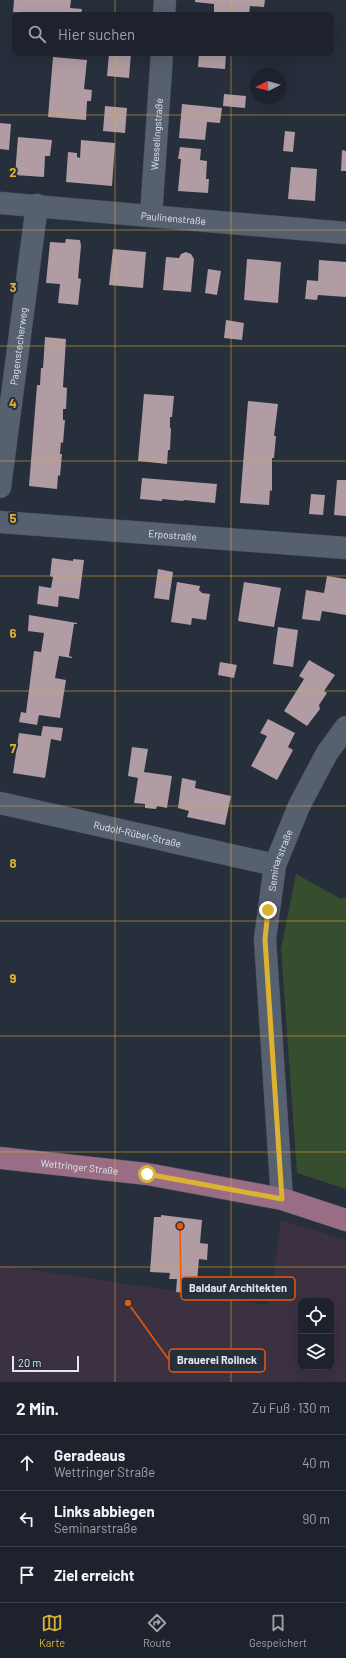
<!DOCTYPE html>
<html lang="de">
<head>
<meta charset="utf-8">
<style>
  body { margin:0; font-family:Barlow,sans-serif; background:#2a2f39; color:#f1f3f6 }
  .controls { position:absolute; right:12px; bottom:12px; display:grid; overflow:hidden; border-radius:8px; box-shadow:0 4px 16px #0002 }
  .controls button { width:36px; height:36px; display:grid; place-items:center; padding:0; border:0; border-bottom:1px solid #3b3f49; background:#1d222d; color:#f1f3f6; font:20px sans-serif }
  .compass { position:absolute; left:250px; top:68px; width:36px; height:36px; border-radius:50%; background:#1d222d; box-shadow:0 4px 16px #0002; rotate:265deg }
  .scale { position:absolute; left:12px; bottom:10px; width:67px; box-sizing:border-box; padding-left:4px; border:2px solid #e1e6ef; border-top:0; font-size:11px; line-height:14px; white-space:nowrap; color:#e1e6ef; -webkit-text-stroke:3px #272e3c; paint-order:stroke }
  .stop { position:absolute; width:12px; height:12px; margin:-9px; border:3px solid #dcb233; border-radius:50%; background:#fff }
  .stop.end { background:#dcb233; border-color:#fff; box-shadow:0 1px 4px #0008 }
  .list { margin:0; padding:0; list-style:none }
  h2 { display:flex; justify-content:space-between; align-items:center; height:52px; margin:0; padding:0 16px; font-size:17px }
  h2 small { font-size:13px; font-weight:400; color:#a0a4aa }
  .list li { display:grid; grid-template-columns:26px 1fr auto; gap:12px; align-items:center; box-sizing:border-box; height:56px; padding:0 16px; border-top:1px solid #3b3f49 }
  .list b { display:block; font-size:15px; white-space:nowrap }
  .list p { margin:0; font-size:13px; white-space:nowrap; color:#a0a4aa }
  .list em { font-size:13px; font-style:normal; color:#a0a4aa }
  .icon { flex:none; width:22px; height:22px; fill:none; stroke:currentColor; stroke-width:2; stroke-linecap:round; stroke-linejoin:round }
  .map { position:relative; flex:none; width:346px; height:1382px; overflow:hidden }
  .search { position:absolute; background:#1d222d; box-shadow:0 4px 16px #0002; left:12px; right:12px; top:12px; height:44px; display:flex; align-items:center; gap:10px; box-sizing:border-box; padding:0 14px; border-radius:8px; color:#a0a4aa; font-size:15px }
  .sheet { height:220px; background:#1d222d }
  nav { display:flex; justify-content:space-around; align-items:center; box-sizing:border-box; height:56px; border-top:1px solid #3b3f49; background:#1d222d; font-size:11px; color:#a0a4aa }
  nav a { display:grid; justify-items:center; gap:2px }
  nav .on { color:#dcb233 }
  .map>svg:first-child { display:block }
  .industrial { fill:#3b3140; fill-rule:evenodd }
  .green { fill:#364d2e }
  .building { fill:#b19ca3 }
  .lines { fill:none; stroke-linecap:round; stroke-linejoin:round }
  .minor-casing { stroke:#464c57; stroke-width:23 }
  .major-casing { stroke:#464c57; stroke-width:23 }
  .minor { stroke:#57606f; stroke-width:22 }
  .major { stroke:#996d84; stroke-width:22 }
  .route { stroke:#dcb233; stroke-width:5 }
  .grid { fill:none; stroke:#dcb233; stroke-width:1; stroke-opacity:0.55 }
  .labels { text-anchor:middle; stroke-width:4; stroke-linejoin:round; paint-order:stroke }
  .street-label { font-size:10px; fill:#e1e6ef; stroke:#272e3c }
  .grid-label { font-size:13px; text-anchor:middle; font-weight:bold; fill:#dcb233; stroke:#272e3c; stroke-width:4; stroke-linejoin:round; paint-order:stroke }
  .leader { fill:none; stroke:#e8590c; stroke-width:1.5 }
  .callout-dot { fill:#e8590c; stroke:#272e3c; stroke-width:1.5 }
  .callout { fill:#272e3c; stroke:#e8590c; stroke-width:1.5 }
  .callout-label { font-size:11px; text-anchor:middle; font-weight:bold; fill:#e1e6ef }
</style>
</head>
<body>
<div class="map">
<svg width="346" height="1382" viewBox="0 0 346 1382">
  <rect width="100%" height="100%" fill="#272e3c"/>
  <path class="industrial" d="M281 1220 346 1240V1382H0V1265L269 1305ZM301 1301H331V1367H301Z"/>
  <path class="green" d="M296 874 341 899 346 897V1189L297 1173 281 949Z"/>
  <path class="building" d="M14 0H71L70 8 82 9 81 15H34L35 14 13 12Z
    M195 0H265L264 7 250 6 249 15 214 14V4L195 2Z
    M109 53H131L129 78 107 76Z
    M199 53H226L225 69 198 67Z
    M53 57 87 60 84 89 92 90 91 101H87L86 120 48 117Z
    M224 94 246 96 245 108 223 106Z
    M182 104 222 108 220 123 207 122 205 140 179 138Z
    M105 106 127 108 125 133 103 131Z
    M0 123 11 124 9 150 0 149Z
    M285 131 295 132 293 152 283 151Z
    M18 137 52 140 50 156H45L44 177 15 175Z
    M81 140 115 143 112 186 66 182 68 152 77 153V157L80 158Z
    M180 147 201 149 200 160 207 161 206 179H209L208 193 178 191 181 159H178Z
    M342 150 346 151V171H341Z
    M291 167 317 169 315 201 288 199Z
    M66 239 80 240 81 246 78 278 81 279 78 305 58 303 60 284 46 283 50 242 65 243Z
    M113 249 146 252 143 288 109 285Z
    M186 252 191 254 194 259 191 292 163 290 166 257 179 258 181 254Z
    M247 259 281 262 278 303 244 300Z
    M319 260 346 262V297L318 295 317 300 305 299 307 280 318 281Z
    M208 269 221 271 217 295 205 293Z
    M226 320 244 323 242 340 224 338Z
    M45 337 66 339 63 387 67 388 66 409H63V420H65L63 443 61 442 60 454H62L60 476 58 475 57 489 29 486 37 385H40L41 368H43Z
    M144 394 174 396 172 417H170V428H171L170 450H168L167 464 138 461Z
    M248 401 278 404 274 436H276L274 458H272V491L270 490 269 505 240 503Z
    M142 478 217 484 215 503 184 500 183 501 162 499V501L140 499Z
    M337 480H346V516L334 515Z
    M311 494 325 495 323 515 309 514Z
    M52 558 73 561V559L84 560 79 599 59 596 58 607 37 604 39 586 51 588 53 577 50 576Z
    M158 569 173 572 169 600 154 598Z
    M327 576 346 579V615L322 611 320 621 302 619 306 590 324 593Z
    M177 582 200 586 199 590 202 593 210 594 206 620 192 618 191 625 171 622Z
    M244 582 281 588 274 627 238 621Z
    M29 615 77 623V624H74L69 656 72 657V658L59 656 55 678 66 680 60 718 39 715 37 725 19 722 21 712 26 713 34 651 41 652 44 633 28 631Z
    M278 627 298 630 293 667 273 664Z
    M309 660 335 675 324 691 327 693 319 705 320 709 307 726 284 711 304 679 299 676Z
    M220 662 237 665 234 678 218 675Z
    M268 719 295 733 288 747 293 750 277 780 251 766 267 736 260 733Z
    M43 726 63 728 61 741 51 739 45 778 13 773 19 733 41 736Z
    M132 747 148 749 144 772 172 776 167 808 157 806 156 809 145 808V804L134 803 138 778 128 776Z
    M182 778 196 781 195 788 231 796 225 825 187 817 189 811 178 808Z
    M161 1215 202 1220 200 1243 208 1244 207 1260 199 1259 196 1294 176 1292 177 1279H169L170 1273 150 1272 154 1217H161Z"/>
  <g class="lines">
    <g class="minor-casing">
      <g id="minor">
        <path d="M164 15 165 0"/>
        <path id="s1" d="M0 203 346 233"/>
        <path id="s2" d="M151 216 162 53"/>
        <path id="s3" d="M0 487 37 205"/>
        <path id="s4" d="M0 522 346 548"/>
        <path id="s5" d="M0 803 275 865"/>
        <path id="s6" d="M282 1199 265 939 275 865 299 806 327 753 346 727"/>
      </g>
    </g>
    <g class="major-casing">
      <g id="major">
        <path id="s7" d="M0 1158 147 1174 282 1199 346 1220"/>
      </g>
    </g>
    <use href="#minor" class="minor"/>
    <use href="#major" class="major"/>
  </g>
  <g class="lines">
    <path class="route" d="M147 1174 282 1199 265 939 268 910"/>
  </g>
  <path class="grid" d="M115 0V15M231 0V15M115 53V1382M231 53V1382M0 115H346M0 230H346M0 346H346M0 461H346M0 576H346M0 691H346M0 806H346M0 921H346M0 1036H346M0 1152H346M0 1267H346"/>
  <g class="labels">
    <g class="street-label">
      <text dy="4" stroke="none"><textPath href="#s2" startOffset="82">Wesselingstraße</textPath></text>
      <text dy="4" stroke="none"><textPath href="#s1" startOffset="174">Paulinenstraße</textPath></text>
      <text dy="4" stroke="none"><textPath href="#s3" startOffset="142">Pagenstecherweg</textPath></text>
      <text dy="4" stroke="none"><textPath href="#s4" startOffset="173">Erpostraße</textPath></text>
      <text dy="4" stroke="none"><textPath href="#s5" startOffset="141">Rudolf-Rübel-Straße</textPath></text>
      <text dy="4" stroke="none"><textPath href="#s6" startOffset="341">Seminarstraße</textPath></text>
      <text dy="4" stroke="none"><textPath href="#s7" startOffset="80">Wettringer Straße</textPath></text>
    </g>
  </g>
  <g class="grid-label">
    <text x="13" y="177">2</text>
    <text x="13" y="292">3</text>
    <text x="13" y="408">4</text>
    <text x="13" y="523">5</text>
    <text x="13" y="638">6</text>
    <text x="13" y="753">7</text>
    <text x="13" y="868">8</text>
    <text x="13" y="983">9</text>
  </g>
  <path class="leader" d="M180 1226L181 1289M128 1303L169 1360"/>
  <g class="callout-dot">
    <circle cx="180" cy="1226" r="4"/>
    <circle cx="128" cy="1303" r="4"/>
  </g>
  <g class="callout">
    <rect x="181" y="1277" width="114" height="23" rx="4"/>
    <rect x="169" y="1349" width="96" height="23" rx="4"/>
  </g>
  <g class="callout-label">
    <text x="238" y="1292">Baldauf Architekten</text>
    <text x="217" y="1364">Brauerei Rolinck</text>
  </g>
</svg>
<div class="controls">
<button><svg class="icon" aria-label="locate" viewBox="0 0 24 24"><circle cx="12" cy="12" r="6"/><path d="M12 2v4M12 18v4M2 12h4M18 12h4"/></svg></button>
<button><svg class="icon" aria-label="layers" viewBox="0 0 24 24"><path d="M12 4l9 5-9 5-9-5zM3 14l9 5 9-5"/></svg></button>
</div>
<svg class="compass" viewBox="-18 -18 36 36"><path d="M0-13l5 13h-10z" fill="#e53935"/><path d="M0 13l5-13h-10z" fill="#a0a4aa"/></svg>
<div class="scale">20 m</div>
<div class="stop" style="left:147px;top:1174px"></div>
<div class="stop end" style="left:268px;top:910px"></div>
<div class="search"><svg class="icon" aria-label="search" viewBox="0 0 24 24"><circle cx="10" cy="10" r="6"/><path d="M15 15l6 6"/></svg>Hier suchen</div>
</div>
<section class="sheet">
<h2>2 Min.<small>Zu Fuß · 130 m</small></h2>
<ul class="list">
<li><svg class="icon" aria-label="ahead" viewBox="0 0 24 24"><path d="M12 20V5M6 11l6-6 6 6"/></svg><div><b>Geradeaus</b><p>Wettringer Straße</p></div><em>40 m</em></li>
<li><svg class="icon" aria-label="left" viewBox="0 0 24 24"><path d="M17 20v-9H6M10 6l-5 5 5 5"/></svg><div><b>Links abbiegen</b><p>Seminarstraße</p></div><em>90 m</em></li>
<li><svg class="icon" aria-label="arrive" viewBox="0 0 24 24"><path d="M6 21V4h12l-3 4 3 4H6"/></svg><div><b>Ziel erreicht</b></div></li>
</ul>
</section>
<nav>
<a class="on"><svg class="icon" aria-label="map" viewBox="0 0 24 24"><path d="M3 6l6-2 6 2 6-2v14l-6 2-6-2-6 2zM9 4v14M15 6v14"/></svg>Karte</a>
<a><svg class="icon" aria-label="directions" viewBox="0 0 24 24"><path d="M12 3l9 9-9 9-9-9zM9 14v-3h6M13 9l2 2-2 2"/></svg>Route</a>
<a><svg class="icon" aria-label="saved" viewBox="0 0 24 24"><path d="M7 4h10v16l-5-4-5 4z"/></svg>Gespeichert</a>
</nav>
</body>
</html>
